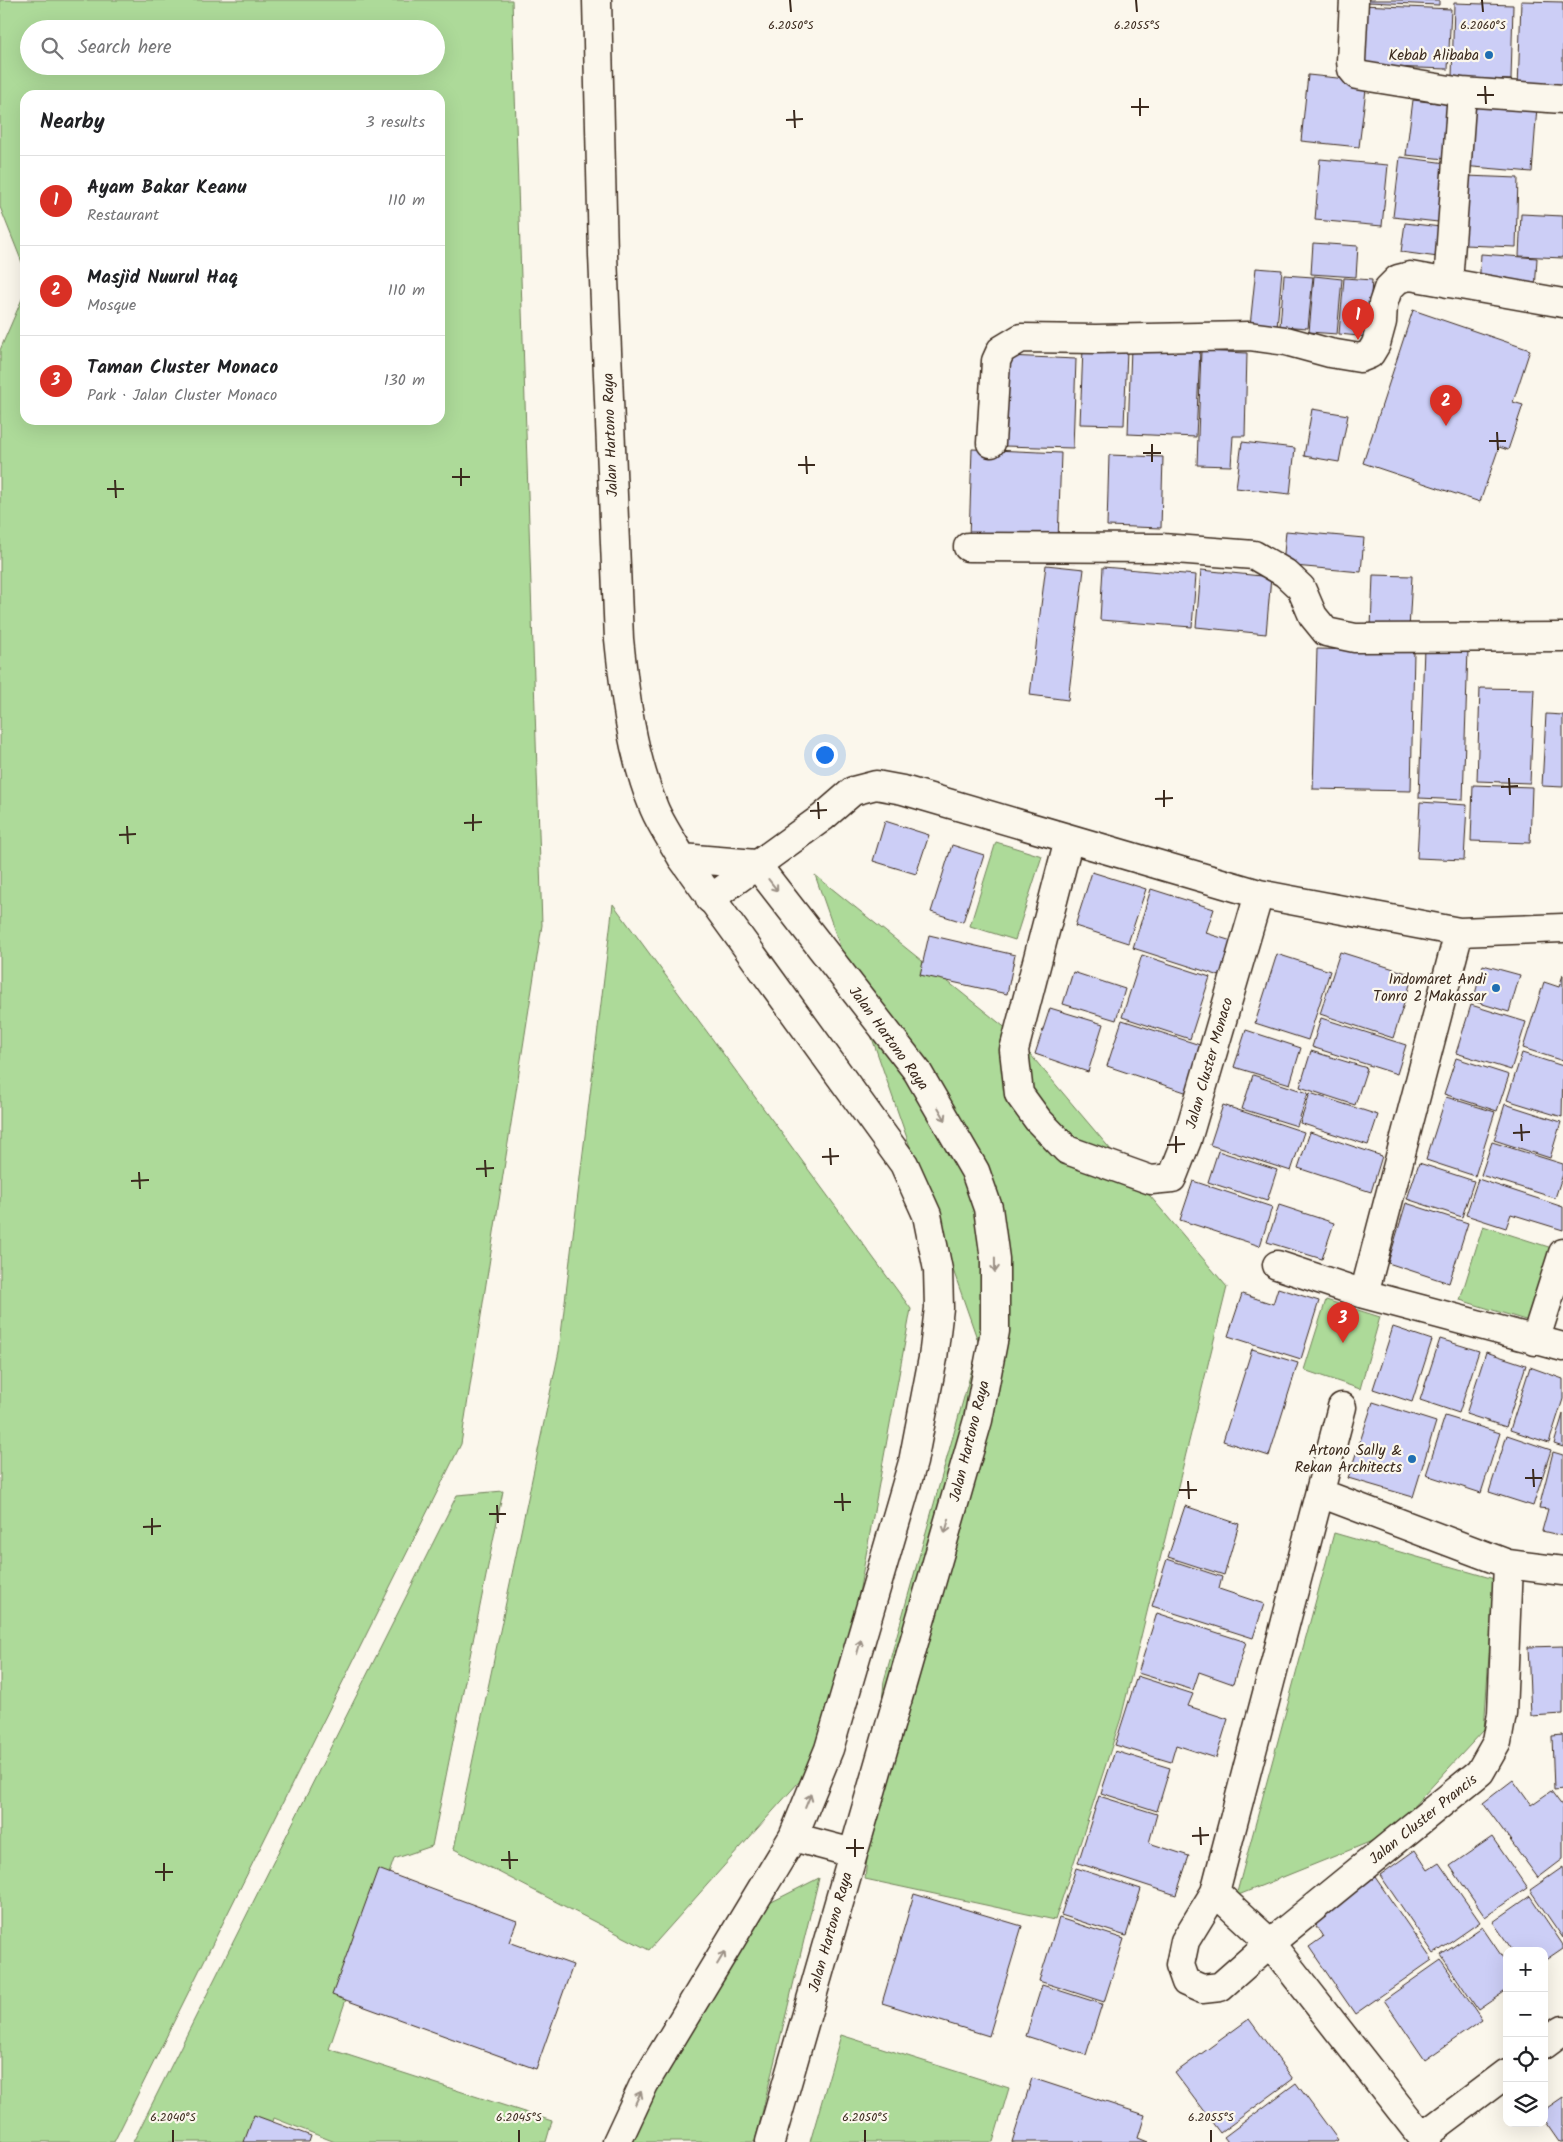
<!DOCTYPE html>
<html lang="en">
<head>
<meta charset="utf-8">
<style>
  body { margin:0; font-family:Kalam,sans-serif; background:#f2f2f2; color:#202124 }
  .controls { position:absolute; right:15px; bottom:15px; display:grid; overflow:hidden; border-radius:10px; box-shadow:0 5px 20px #0002 }
  .controls button { width:45px; height:45px; display:grid; place-items:center; padding:0; border:0; border-bottom:1px solid #e0e0e0; background:#fff; color:#202124; font:25px sans-serif }
  .you { position:absolute; left:824px; top:754px; width:18px; height:18px; margin:-12px; border:4px solid #fff; border-radius:50%; background:#1a73e8; box-shadow:0 0 0 8px #1a73e833 }
  .badge { display:grid; place-items:center; width:32px; height:32px; border-radius:50%; background:#d93025; color:#fff; font-size:16px; font-weight:700 }
  .pin { position:absolute; translate:-50% -41px; filter:drop-shadow(0 1px 2px #0008) }
  .pin::after { content:''; position:absolute; top:26px; width:18px; height:15px; background:inherit; clip-path:polygon(0 0,100% 0,50% 100%) }
  .list { margin:0; padding:0; list-style:none }
  h2 { display:flex; justify-content:space-between; align-items:center; height:65px; margin:0; padding:0 20px; font-size:21px }
  h2 small { font-size:16px; font-weight:400; color:#757577 }
  .list li { display:grid; grid-template-columns:32px 1fr auto; gap:15px; align-items:center; box-sizing:border-box; height:90px; padding:0 20px; border-top:1px solid #e0e0e0 }
  .list b { display:block; font-size:19px; white-space:nowrap }
  .list p { margin:0; font-size:16px; white-space:nowrap; color:#757577 }
  .list em { font-size:16px; font-style:normal; color:#757577 }
  .icon { flex:none; width:28px; height:28px; fill:none; stroke:currentColor; stroke-width:2; stroke-linecap:round; stroke-linejoin:round }
  .map { position:relative; flex:none; width:1563px; height:2142px; overflow:hidden }
  .search { position:absolute; background:#fff; box-shadow:0 5px 20px #0002; left:20px; top:20px; width:425px; height:55px; display:flex; align-items:center; gap:12px; box-sizing:border-box; padding:0 18px; border-radius:28px; color:#757577; font-size:19px }
  .panel { position:absolute; background:#fff; box-shadow:0 5px 20px #0002; left:20px; top:90px; width:425px; height:335px; border-radius:15px }
  .map>svg:first-child { display:block }
  .green { fill:#adda99; stroke:#74825c; fill-rule:evenodd }
  .building { fill:#cccef6; stroke:#3b2a1e }
  .lines { fill:none; stroke-linecap:round; stroke-linejoin:round }
  .street-casing { stroke:#3b2a1e; stroke-width:31 }
  .secondary-casing { stroke:#3b2a1e; stroke-width:31 }
  .street { stroke:#fbf7ec; stroke-width:28 }
  .secondary { stroke:#fbf7ec; stroke-width:28 }
  .oneway { stroke:#9b9085 }
  .ticks { fill:none; stroke:#3b2a1e; stroke-width:2 }
  .poi-dot { fill:#1f6fb2; stroke:#fbf7ec; stroke-width:2 }
  .labels { text-anchor:middle; stroke-width:4.5; stroke-linejoin:round; paint-order:stroke }
  .poi-label { font-size:15px; fill:#3b2a1e; stroke:#fbf7ec; text-anchor:end }
  .street-label { font-size:15px; fill:#3b2a1e; stroke:#fbf7ec }
  .ticks-label { font-size:12px; text-anchor:middle; fill:#3b2a1e; stroke:#fbf7ec; stroke-width:4.5; stroke-linejoin:round; paint-order:stroke }
</style>
</head>
<body>
<div class="map">
<svg width="1563" height="2142" viewBox="0 0 1563 2142">
  <rect width="100%" height="100%" fill="#fbf7ec"/>
  <filter id="ink" filterUnits="userSpaceOnUse"><feTurbulence type="fractalNoise" baseFrequency=".02" numOctaves="2"/><feDisplacementMap in="SourceGraphic" scale="10" xChannelSelector="R" yChannelSelector="G"/><feConvolveMatrix kernelMatrix="1 2 1 2 8 2 1 2 1" color-interpolation-filters="sRGB"/></filter>
  <g filter="url(#ink)">
    <path class="green" d="M0 0H512L542 925 461 1444 114 2142H0V350L25 292V420H440V95H25V270L0 207ZM29 29H436V66H29Z
      M996 842 1042 856 1015 940 970 926Z
      M815 875 1013 1034 1227 1287 1121 1718 1055 1920 865 1879 884 1681 979 1344Z
      M613 904 911 1309 831 1746 649 1950 454 1849 559 1351Z
      M1483 1226 1555 1249 1532 1322 1460 1300Z
      M1326 1300 1380 1317 1360 1389 1304 1370Z
      M503 1491 432 1846 394 1859 329 2049 552 2121 546 2142H335L274 2118 267 2142H133L457 1495Z
      M1334 1533 1494 1579 1484 1730 1387 1835 1236 1896Z
      M819 1878 755 2142H627L728 1924Z
      M841 2035 1009 2088 993 2142H810Z"/>
    <path class="building" d="M1367 0H1439V5L1367 2Z
      M1521 1 1563 2V90L1518 89Z
      M1454 3 1513 5 1511 80 1452 78Z
      M1361 5 1451 9 1448 69 1359 66Z
      M1308 75 1367 81 1359 147 1301 141Z
      M1413 100 1453 105 1445 159 1406 155Z
      M1467 101 1537 107 1532 172 1462 166Z
      M1400 157 1446 163 1438 222 1393 217Z
      M1320 159 1388 165 1382 226 1315 220Z
      M1466 176 1518 178 1516 247 1464 245Z
      M1521 214 1563 216V258L1519 256Z
      M1405 223 1441 227 1438 257 1401 252Z
      M1313 243 1358 246 1356 277 1311 274Z
      M1481 254 1537 258 1535 291 1479 288Z
      M1256 268 1282 270 1277 328 1250 326Z
      M1284 275 1313 277 1308 328 1280 326Z
      M1314 276 1342 279 1337 334 1309 332Z
      M1344 278 1372 280 1368 337 1339 334Z
      M1413 310 1530 350 1513 402 1523 405 1508 450 1499 447 1480 502 1363 463Z
      M1131 347 1200 349 1196 437 1128 434Z
      M1083 348 1127 350 1124 425 1080 424Z
      M1201 351 1247 353 1245 436H1233L1231 466 1197 465Z
      M1007 356 1076 359 1073 448 1004 446Z
      M1312 409 1348 415 1339 462 1304 456Z
      M1242 442 1295 448 1290 494 1236 488Z
      M972 449 1061 453 1058 542 969 538Z
      M1109 455 1163 457 1161 528 1107 526Z
      M1286 531 1364 538 1361 572 1283 565Z
      M1046 565 1084 569 1068 700 1030 695Z
      M1103 567 1196 575 1192 627 1100 620Z
      M1201 570 1271 577 1266 634 1196 627Z
      M1373 575 1412 576 1409 629 1371 628Z
      M1424 647 1468 649 1463 800 1419 798Z
      M1317 649 1414 651 1411 791 1313 789Z
      M1480 688 1534 689 1530 783 1477 781Z
      M1546 714 1563 715V787L1542 786Z
      M1473 785 1532 787 1530 843 1471 841Z
      M1420 802 1467 805 1464 860 1417 858Z
      M885 821 929 835 916 874 873 861Z
      M952 845 984 855 963 922 931 912Z
      M1092 872 1146 889 1128 943 1075 926Z
      M1151 889 1214 909 1206 933 1238 943 1226 978 1133 948Z
      M929 935 1015 955 1007 994 920 975Z
      M1340 952 1413 975 1393 1038 1320 1014Z
      M1277 954 1330 971 1308 1040 1255 1023Z
      M1142 955 1210 977 1190 1039 1122 1017Z
      M1483 965 1520 975 1509 1012 1473 1001Z
      M1073 972 1125 989 1116 1020 1063 1004Z
      M1563 975V1061L1523 1048 1544 982 1559 987Z
      M1471 1005 1526 1022 1511 1070 1456 1053Z
      M1050 1008 1103 1024 1088 1072 1035 1054Z
      M1321 1018 1406 1045 1397 1074 1312 1047Z
      M1122 1020 1203 1046 1188 1093 1107 1066Z
      M1246 1030 1301 1048 1290 1084 1234 1067Z
      M1311 1051 1367 1068 1355 1105 1300 1087Z
      M1522 1053 1563 1066 1562 1117 1507 1100Z
      M1456 1058 1509 1075 1497 1111 1444 1094Z
      M1253 1075 1308 1093 1297 1126 1242 1109Z
      M1310 1093 1378 1115 1368 1145 1300 1123Z
      M1446 1097 1495 1112 1475 1176 1426 1160Z
      M1505 1104 1561 1122 1550 1158 1494 1140Z
      M1223 1105 1304 1132 1291 1171 1210 1145Z
      M1310 1132 1382 1156 1371 1192 1298 1168Z
      M1492 1142 1563 1164V1174L1555 1198 1481 1175Z
      M1218 1151 1277 1170 1267 1201 1208 1182Z
      M1419 1163 1474 1181 1462 1217 1407 1199Z
      M1478 1179 1563 1207V1230L1511 1214 1506 1228 1466 1215Z
      M1193 1181 1272 1207 1260 1246 1180 1220Z
      M1406 1203 1468 1223 1449 1283 1388 1263Z
      M1279 1205 1334 1223 1322 1259 1267 1242Z
      M1278 1288 1319 1301 1301 1359 1228 1336 1242 1294 1273 1304Z
      M1393 1327 1432 1340 1412 1402 1373 1389Z
      M1440 1339 1479 1351 1459 1413 1420 1400Z
      M1252 1349 1298 1363 1269 1456 1223 1441Z
      M1486 1352 1526 1365 1506 1427 1466 1414Z
      M1530 1367 1563 1379V1399L1549 1443 1510 1430Z
      M1373 1402 1436 1422 1413 1497 1348 1478Z
      M1563 1414V1447L1554 1444Z
      M1445 1416 1500 1433 1481 1493 1426 1475Z
      M1507 1435 1551 1450 1533 1506 1489 1492Z
      M1553 1452 1563 1455V1536L1542 1531 1548 1509 1539 1508Z
      M1185 1506 1239 1524 1224 1575 1168 1557Z
      M1167 1559 1222 1577 1219 1589 1264 1604 1253 1638 1152 1606Z
      M1157 1613 1246 1642 1233 1684 1199 1672 1193 1690 1138 1673Z
      M1563 1646V1714L1531 1716 1528 1647Z
      M1137 1676 1193 1694 1188 1706 1228 1719 1216 1758 1176 1745 1171 1762 1115 1745Z
      M1563 1735V1789L1554 1790 1552 1736Z
      M1115 1751 1170 1768 1157 1811 1101 1793Z
      M1513 1780 1531 1805 1551 1791 1563 1807V1859L1538 1878 1483 1803Z
      M1099 1796 1157 1814 1149 1843 1189 1856 1176 1895 1078 1863Z
      M1492 1837 1527 1888 1485 1917 1450 1866Z
      M1415 1850 1428 1870 1439 1863 1480 1922 1434 1954 1380 1875Z
      M1563 1867V1938L1530 1890Z
      M1076 1868 1141 1889 1126 1936 1061 1915Z
      M378 1869 517 1921 509 1942 573 1965 536 2069 332 1995Z
      M1375 1877 1432 1960 1355 2014 1309 1947 1323 1937 1313 1921Z
      M914 1894 1022 1926 989 2036 882 2003Z
      M1530 1896 1563 1945V1948L1544 1961V1951H1513L1493 1922Z
      M1059 1918 1124 1939 1104 2002 1039 1981Z
      M1482 1927 1507 1964V1990L1478 2010 1441 1955Z
      M1441 1960 1482 2020 1425 2060 1384 2000Z
      M1042 1985 1102 2004 1086 2055 1026 2036Z
      M1249 2019 1293 2079 1220 2133 1175 2073Z
      M1032 2078 1145 2115 1138 2138 1148 2142H1012Z
      M1296 2083 1338 2140 1334 2142H1228L1224 2137Z
      M1563 2097V2142H1560L1544 2119V2110Z
      M254 2115 311 2136 309 2142H244Z"/>
    <g class="lines">
      <g class="street-casing">
        <path id="street" d="M1354 0 1351 61 1352 69 1357 75 1462 92 1563 99
          M1448 283 1462 92
          M991 443 996 361 1001 350 1021 338 1096 339 1249 336 1286 341 1330 353 1360 358 1370 354 1376 344 1382 322 1383 304 1388 289 1398 279 1410 276 1563 303
          M968 547 1162 548 1254 555 1285 573 1301 588 1313 616 1326 632 1355 638 1563 637
          M1069 839 1014 1050 1019 1094 1038 1120 1067 1150 1151 1180 1172 1178 1187 1140 1259 894
          M710 899 823 817 853 791 876 785 903 790 1259 894 1459 932 1563 928
          M1277 1265 1364 1294 1563 1347
          M1364 1294 1459 932
          M1535 1341 1563 1253
          M1342 1407 1215 1892 1185 1941 1180 1965 1186 1982 1202 1989 1220 1987 1270 1943 1480 1772 1497 1742 1502 1714 1508 1564
          M1320 1493 1508 1564 1563 1571
          M1215 1892 1270 1943 1426 2142
          M1544 2044 1563 2030
          M1422 2137 1507 2073"/>
      </g>
      <g class="secondary-casing">
        <path id="secondary" d="M597 0 603 255 619 639C625 697 632 754 654 808 661 825 673 842 682 858L904 1164 927 1215 938 1270 939 1308 933 1358 913 1462 829 1749 793 1837 644 2084 617 2142
          M682 858 756 864 917 1071 975 1171 988 1208 995 1259V1331L978 1420 770 2142
          M793 1837 853 1853"/>
      </g>
      <use href="#street" class="street"/>
      <use href="#secondary" class="secondary"/>
    </g>
    <defs><path id="oneway-shaft" d="M-6 0H5M1.5-3L5.5 0L1.5 3" fill="none" stroke-width="1.6" stroke-linecap="round" stroke-linejoin="round" transform="scale(1.25)"/></defs>
    <g class="oneway">
      <use href="#oneway-shaft" transform="translate(773 885) rotate(52)"/>
      <use href="#oneway-shaft" transform="translate(942 1114) rotate(60)"/>
      <use href="#oneway-shaft" transform="translate(995 1265) rotate(89)"/>
      <use href="#oneway-shaft" transform="translate(947 1526) rotate(106)"/>
      <use href="#oneway-shaft" transform="translate(859 1647) rotate(-74)"/>
      <use href="#oneway-shaft" transform="translate(808 1801) rotate(-68)"/>
      <use href="#oneway-shaft" transform="translate(721 1958) rotate(-59)"/>
      <use href="#oneway-shaft" transform="translate(638 2098) rotate(-65)"/>
    </g>
  </g>
  <path class="ticks" d="M790 0 791 12M1136 0 1137 12M1482 0 1483 12M1485 86 1486 104M1477 95H1494M1140 98V116M1131 107H1149M794 110 795 128M786 120 803 119M1497 432 1498 450M1489 441H1506M1152 444V462M1143 453H1161M806 456 807 474M798 465H815M461 468V486M452 477H470M115 480 116 498M107 489H124M1509 778 1510 795M1501 787 1518 786M1164 790V807M1155 799 1173 798M818 802 819 819M810 811 827 810M473 814V831M464 823 482 822M127 826 128 844M119 835 136 834M1521 1124 1522 1141M1513 1133 1530 1132M1176 1136V1153M1167 1145 1185 1144M830 1148 831 1165M822 1157 839 1156M485 1160 486 1177M476 1169 494 1168M139 1172 140 1189M131 1181 149 1180M1533 1469 1534 1487M1525 1478H1542M1188 1481 1189 1499M1179 1490H1197M842 1493 843 1511M834 1502H851M497 1505 498 1523M489 1514H506M152 1518V1535M143 1527 161 1526M1200 1827 1201 1845M1192 1836 1209 1835M855 1839V1857M846 1848H864M509 1851 510 1869M501 1860H518M164 1863V1881M155 1872H173M173 2130V2142M519 2130V2142M865 2130V2142M1211 2130V2142"/>
  <g class="poi-dot">
    <circle cx="1489" cy="55" r="5"/>
    <circle cx="1496" cy="988" r="5"/>
    <circle cx="1412" cy="1459" r="5"/>
  </g>
  <g class="labels">
    <g class="poi-label">
      <text x="1479" y="60">Kebab Alibaba</text>
      <text x="1486" y="984">Indomaret Andi<tspan x="1486" dy="17">Tonro 2 Makassar</tspan></text>
      <text x="1402" y="1455">Artono Sally &amp;<tspan x="1402" dy="17">Rekan Architects</tspan></text>
    </g>
    <g class="street-label">
      <text transform="translate(610 435) rotate(-92)" y="5">Jalan Hartono Raya</text>
      <text transform="translate(889 1038) rotate(54)" y="5">Jalan Hartono Raya</text>
      <text transform="translate(1209 1063) rotate(-74)" y="5">Jalan Cluster Monaco</text>
      <text transform="translate(969 1441) rotate(-76)" y="5">Jalan Hartono Raya</text>
      <text transform="translate(1423 1819) rotate(-39)" y="5">Jalan Cluster Prancis</text>
      <text transform="translate(830 1932) rotate(-74)" y="5">Jalan Hartono Raya</text>
    </g>
  </g>
  <g class="ticks-label">
    <text x="791" y="29">6.2050°S</text>
    <text x="1137" y="29">6.2055°S</text>
    <text x="1483" y="29">6.2060°S</text>
    <text x="173" y="2121">6.2040°S</text>
    <text x="519" y="2121">6.2045°S</text>
    <text x="865" y="2121">6.2050°S</text>
    <text x="1211" y="2121">6.2055°S</text>
  </g>
</svg>
<div class="controls">
<button>+</button>
<button>−</button>
<button><svg class="icon" aria-label="locate" viewBox="0 0 24 24"><circle cx="12" cy="12" r="6"/><path d="M12 2v4M12 18v4M2 12h4M18 12h4"/></svg></button>
<button><svg class="icon" aria-label="layers" viewBox="0 0 24 24"><path d="M12 4l9 5-9 5-9-5zM3 14l9 5 9-5"/></svg></button>
</div>
<div class="you"></div>
<div class="pin badge" style="left:1358px;top:340px">1</div>
<div class="pin badge" style="left:1446px;top:426px">2</div>
<div class="pin badge" style="left:1343px;top:1343px">3</div>
<div class="search"><svg class="icon" aria-label="search" viewBox="0 0 24 24"><circle cx="10" cy="10" r="6"/><path d="M15 15l6 6"/></svg>Search here</div>
<section class="panel">
<h2>Nearby<small>3 results</small></h2>
<ul class="list">
<li><span class="badge">1</span><div><b>Ayam Bakar Keanu</b><p>Restaurant</p></div><em>110 m</em></li>
<li><span class="badge">2</span><div><b>Masjid Nuurul Haq</b><p>Mosque</p></div><em>110 m</em></li>
<li><span class="badge">3</span><div><b>Taman Cluster Monaco</b><p>Park · Jalan Cluster Monaco</p></div><em>130 m</em></li>
</ul>
</section>
</div>
</body>
</html>
